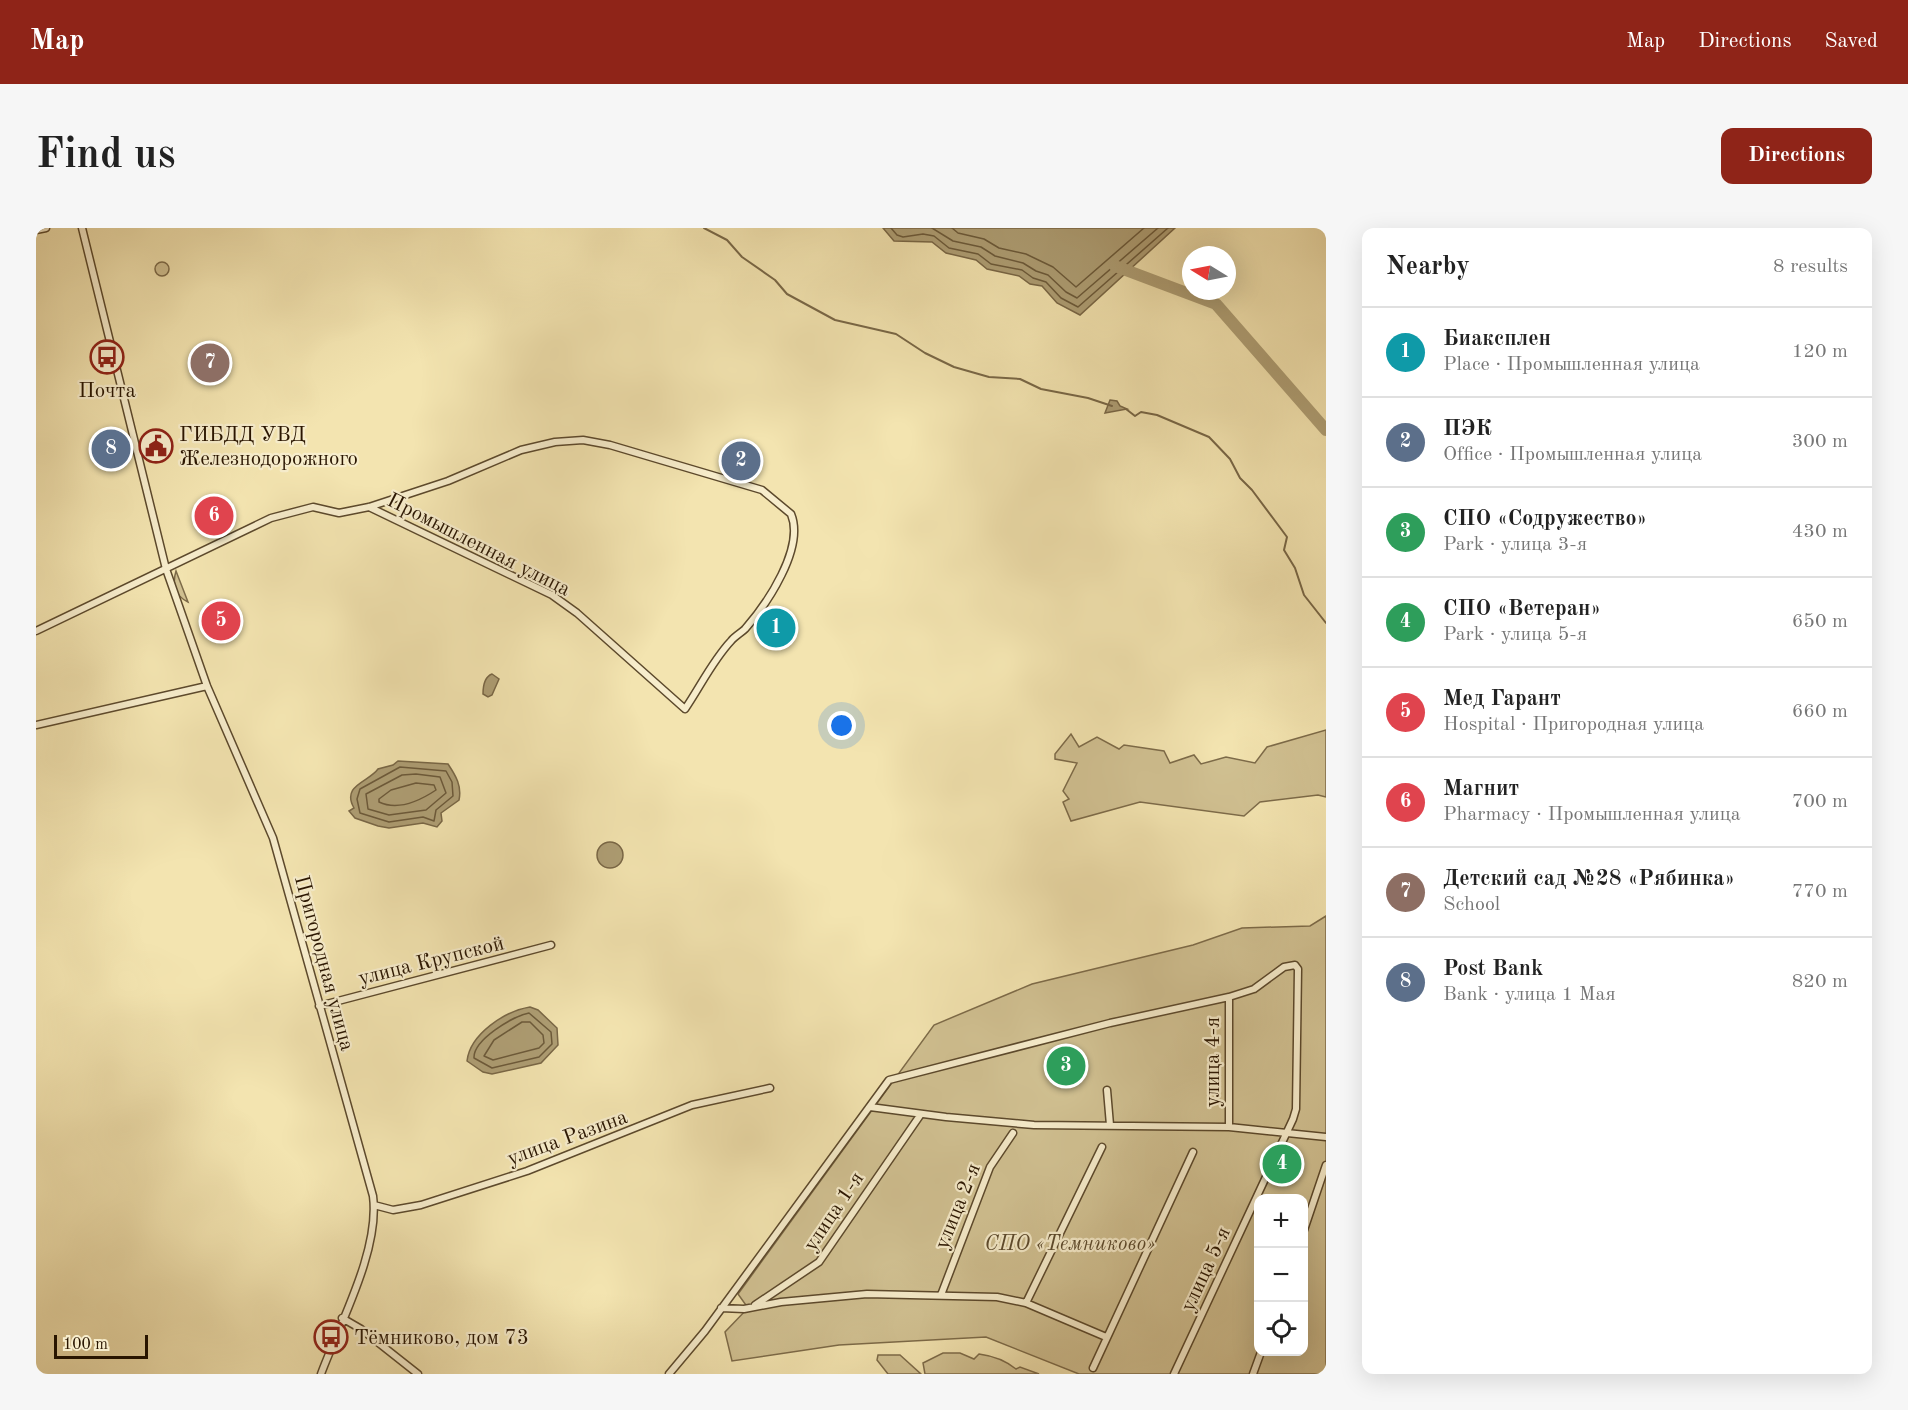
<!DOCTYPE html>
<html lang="en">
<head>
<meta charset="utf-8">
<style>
  body { margin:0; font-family:"Old Standard TT",serif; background:#f6f6f6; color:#222 }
  .controls { position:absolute; right:18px; bottom:18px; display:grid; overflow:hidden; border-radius:12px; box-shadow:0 6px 24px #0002 }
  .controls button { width:54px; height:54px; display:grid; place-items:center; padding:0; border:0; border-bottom:2px solid #e0e0e0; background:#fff; color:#222; font:30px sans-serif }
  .compass { position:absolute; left:1146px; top:18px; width:54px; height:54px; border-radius:50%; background:#fff; box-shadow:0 6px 24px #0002; rotate:280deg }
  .scale { position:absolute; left:18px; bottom:15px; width:94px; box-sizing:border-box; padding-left:6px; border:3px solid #291500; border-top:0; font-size:16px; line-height:21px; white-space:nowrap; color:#291500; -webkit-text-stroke:4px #f7edcc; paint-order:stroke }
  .you { position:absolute; left:806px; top:498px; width:21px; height:21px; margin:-15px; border:4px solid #fff; border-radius:50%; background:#1a73e8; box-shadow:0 0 0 9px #1a73e833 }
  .badge { display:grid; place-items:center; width:39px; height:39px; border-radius:50%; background:#8f2418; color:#fff; font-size:20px; font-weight:700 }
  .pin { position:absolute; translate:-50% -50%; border:3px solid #fff; box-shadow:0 2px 6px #0006 }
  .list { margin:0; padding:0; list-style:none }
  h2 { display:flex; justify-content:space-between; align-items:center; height:78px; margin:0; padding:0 24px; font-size:26px }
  h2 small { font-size:20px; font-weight:400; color:#767676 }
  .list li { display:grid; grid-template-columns:39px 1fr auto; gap:18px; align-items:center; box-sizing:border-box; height:90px; padding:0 24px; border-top:2px solid #e0e0e0 }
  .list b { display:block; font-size:22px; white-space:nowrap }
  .list p { margin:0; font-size:20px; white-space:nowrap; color:#767676 }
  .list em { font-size:20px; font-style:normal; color:#767676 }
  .icon { flex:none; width:33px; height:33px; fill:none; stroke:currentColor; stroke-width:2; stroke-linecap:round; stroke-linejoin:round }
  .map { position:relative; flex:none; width:1290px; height:1146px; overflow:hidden; border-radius:12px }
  header { display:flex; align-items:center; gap:36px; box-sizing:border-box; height:84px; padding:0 30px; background:#8f2418; color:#fff }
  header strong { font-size:28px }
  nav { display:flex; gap:33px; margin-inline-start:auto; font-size:21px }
  .intro { display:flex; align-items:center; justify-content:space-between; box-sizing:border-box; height:144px; padding:0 36px }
  h1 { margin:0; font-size:42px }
  .button { padding:15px 27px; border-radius:12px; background:#8f2418; color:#fff; font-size:21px; font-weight:700 }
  main { display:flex; gap:36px; padding:0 36px }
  aside { flex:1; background:#fff; border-radius:12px; box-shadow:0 6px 24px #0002 }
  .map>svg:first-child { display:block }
  .green { fill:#d1c192; stroke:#7d6b49; stroke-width:1.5; fill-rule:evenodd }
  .water { fill:#ae9e74; stroke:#796746; stroke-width:1.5 }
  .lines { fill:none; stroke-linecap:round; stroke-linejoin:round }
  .shore { stroke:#6c5a3a; stroke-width:1.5 }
  .stream { stroke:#796746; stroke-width:2 }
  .river { stroke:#ae9e74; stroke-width:12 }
  .minor-casing { stroke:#5c492c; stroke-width:9 }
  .minor { stroke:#f7edcc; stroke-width:6 }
  .labels { text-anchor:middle; stroke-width:4.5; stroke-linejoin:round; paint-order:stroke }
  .poi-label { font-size:21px; fill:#291500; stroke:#f7edcc; text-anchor:start }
  .street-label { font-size:21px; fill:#291500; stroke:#f7edcc }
  .park-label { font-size:21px; font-style:italic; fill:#5b492c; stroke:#f7edcc }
</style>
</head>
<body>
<header>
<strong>Map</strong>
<nav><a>Map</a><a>Directions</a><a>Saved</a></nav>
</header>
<div class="intro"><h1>Find us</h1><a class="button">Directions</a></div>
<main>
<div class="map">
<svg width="1290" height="1146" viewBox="0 0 1290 1146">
  <rect width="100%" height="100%" fill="#f3e4b0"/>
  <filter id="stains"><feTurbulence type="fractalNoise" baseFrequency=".00333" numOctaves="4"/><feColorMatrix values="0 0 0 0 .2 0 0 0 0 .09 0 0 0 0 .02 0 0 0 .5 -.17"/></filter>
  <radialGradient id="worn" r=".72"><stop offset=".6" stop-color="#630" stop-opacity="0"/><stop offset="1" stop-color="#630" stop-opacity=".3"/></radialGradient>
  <path class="green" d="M119 41a7 7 0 1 1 14 0a7 7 0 1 1-14 0Z
    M140 343 152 374C139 368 136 356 140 343Z
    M1290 502V569L1282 567 1224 574 1208 588 1104 574 1035 593 1027 574 1033 571 1027 563 1041 535 1019 531V526L1035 506 1043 519 1061 509 1083 521 1088 517 1128 523 1134 535 1158 527 1165 536 1190 529 1219 535 1231 519Z
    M1290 688V1146H1043L950 1109 803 1117 696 1133 689 1104 712 1080 702 1066 898 797 996 756 1157 717 1206 700 1274 698ZM1222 970H1268V1124H1222Z
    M907 1125H924L938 1131 943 1126C958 1128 969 1132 980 1141L984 1139 1003 1146H889L887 1135Z
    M842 1127H864L885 1146H852L841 1132Z"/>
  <path class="water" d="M847 0H1139L1044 87 1021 75 1006 58 994 56 983 48 951 41 940 32 910 25 896 14 858 13Z
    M1074 172 1081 173 1084 178 1091 181 1069 185Z
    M456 446 463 451 456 467 452 469 447 466C447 458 448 449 456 446Z
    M362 533 412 536C420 548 426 558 423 572L405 585 406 593 401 599 387 595 353 600 342 598 319 590 313 583 318 580C305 557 333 554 342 541L357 537Z
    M561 627a13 13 0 1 1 26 0a13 13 0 1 1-26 0Z
    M494 779 502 782 521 800 522 817 505 835 456 846 447 844 431 833C434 806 469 783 494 779Z"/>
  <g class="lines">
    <path class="shore" d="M855 0 861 7 867 9 887 6 898 8 913 20 942 26 955 36 986 42 997 50 1010 54 1025 70 1042 79 1132 0
      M896 0 917 13 945 19 959 28 987 35 1000 43 1012 47 1030 64 1041 70 1122 0
      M916 0 922 5 948 11 963 20 990 26 1017 39 1040 59 1108 0
      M364 539 410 543 416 554 417 568 400 582 398 593 387 589 353 594 324 585 321 571 324 561Z
      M380 546 404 549 410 565 390 582 353 587 332 581 330 566 366 547Z
      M380 555 398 557 400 562C385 572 362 583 343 574V571L355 562Z
      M493 785 515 804 516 816 503 829 456 840 438 830C437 812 477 788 493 785Z
      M486 794H494L507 807 508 815 503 820 457 832 448 828 458 812Z"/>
    <path class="stream" d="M668 0 691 12 706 29 739 52 751 66 799 92 860 106 889 125 918 139 953 149 984 151 1005 161 1052 170 1076 178
      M1090 181 1099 188 1105 184 1121 187 1173 209 1194 231 1204 250 1216 262 1251 309 1248 322 1259 340 1268 367 1290 395"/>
    <path class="river" d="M1079 38 1180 76 1290 202"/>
    <g class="minor-casing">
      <path id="minor" d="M46 0 130 341 171 458 237 610 337 968C344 1022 304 1095 285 1146
        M0 2 10 0
        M0 403 235 290 277 279 303 285 333 279 412 253 485 222 519 214 547 212 574 217 726 262 755 286C769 320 731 376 709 401 705 405 699 408 695 413 677 432 664 459 649 481L541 385 516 367 333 279
        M0 497 171 458
        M1193 769V899
        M283 778 515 717
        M1071 862 1074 897
        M834 879 910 889 998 897 1193 899 1290 909
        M338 977 357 982 385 977 491 943 656 877 734 860
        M1268 1002 1290 937
        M905 1067 954 939 977 905
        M990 1075 1066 919
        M719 1077 783 1034 885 886
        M685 1080 708 1081 745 1074 831 1066 961 1069 990 1075 1070 1109
        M306 1090 325 1101 382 1146
        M1057 1140 1157 924
        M633 1146 669 1103 853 852 1074 795 1193 769 1218 761 1248 739 1259 737 1262 741 1260 881 1257 891 1138 1146
        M1217 1146 1225 1124"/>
    </g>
    <use href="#minor" class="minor"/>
  </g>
  <defs>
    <g id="bus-ring" transform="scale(1.725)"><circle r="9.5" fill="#f7edcc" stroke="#8f2418" stroke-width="1.5"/><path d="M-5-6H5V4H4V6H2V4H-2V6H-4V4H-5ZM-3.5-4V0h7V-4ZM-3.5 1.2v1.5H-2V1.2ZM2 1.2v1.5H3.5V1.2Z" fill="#8f2418"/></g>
    <g id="civic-ring" transform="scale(1.725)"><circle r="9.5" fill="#f7edcc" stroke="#8f2418" stroke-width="1.5"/><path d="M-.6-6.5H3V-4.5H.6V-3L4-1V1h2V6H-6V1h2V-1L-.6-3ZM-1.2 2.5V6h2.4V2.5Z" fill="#8f2418"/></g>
  </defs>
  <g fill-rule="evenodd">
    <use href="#bus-ring" x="71" y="129"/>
    <use href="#civic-ring" x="120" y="218"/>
    <use href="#bus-ring" x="295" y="1109"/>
  </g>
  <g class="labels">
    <g class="poi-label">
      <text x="71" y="169" text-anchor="middle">Почта</text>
      <text x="143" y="213">ГИБДД УВД<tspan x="143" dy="24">Железнодорожного</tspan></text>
      <text x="318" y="1116">Тёмниково, дом 73</text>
    </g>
    <g class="street-label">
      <text transform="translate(443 316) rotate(27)" y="7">Промышленная улица</text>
      <text transform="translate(395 732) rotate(-14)" y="7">улица Крупской</text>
      <text transform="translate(289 735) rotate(75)" y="7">Пригородная улица</text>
      <text transform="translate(1176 834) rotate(-90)" y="7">улица 4-я</text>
      <text transform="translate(531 909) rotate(-20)" y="7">улица Разина</text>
      <text transform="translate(921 978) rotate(-68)" y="7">улица 2-я</text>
      <text transform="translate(797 983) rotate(-56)" y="7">улица 1-я</text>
      <text transform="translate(1169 1041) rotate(-65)" y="7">улица 5-я</text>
    </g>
    <g class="park-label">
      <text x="1034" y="1022">СПО «Темниково»</text>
    </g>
  </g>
  <rect width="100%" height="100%" filter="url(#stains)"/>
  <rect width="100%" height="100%" fill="url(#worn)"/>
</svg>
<div class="controls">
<button>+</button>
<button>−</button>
<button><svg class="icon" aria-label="locate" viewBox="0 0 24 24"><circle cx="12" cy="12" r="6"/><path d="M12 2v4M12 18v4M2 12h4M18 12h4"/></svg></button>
</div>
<svg class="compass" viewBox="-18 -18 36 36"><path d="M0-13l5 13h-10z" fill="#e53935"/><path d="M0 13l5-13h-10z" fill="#767676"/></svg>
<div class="scale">100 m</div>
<div class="you"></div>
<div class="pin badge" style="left:740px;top:400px;background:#0f9aa8">1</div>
<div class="pin badge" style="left:705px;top:233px;background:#5c6f8a">2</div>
<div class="pin badge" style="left:1030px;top:838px;background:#2e9e5b">3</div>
<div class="pin badge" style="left:1246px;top:936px;background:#2e9e5b">4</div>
<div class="pin badge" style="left:185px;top:393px;background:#e0444e">5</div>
<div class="pin badge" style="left:178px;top:288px;background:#e0444e">6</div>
<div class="pin badge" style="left:174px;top:135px;background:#8d6e63">7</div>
<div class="pin badge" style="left:75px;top:221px;background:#5c6f8a">8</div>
</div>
<aside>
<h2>Nearby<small>8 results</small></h2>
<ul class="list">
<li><span class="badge" style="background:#0f9aa8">1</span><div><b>Биаксплен</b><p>Place · Промышленная улица</p></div><em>120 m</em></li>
<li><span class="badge" style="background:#5c6f8a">2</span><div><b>ПЭК</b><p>Office · Промышленная улица</p></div><em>300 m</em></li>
<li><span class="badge" style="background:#2e9e5b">3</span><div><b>СПО «Содружество»</b><p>Park · улица 3-я</p></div><em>430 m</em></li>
<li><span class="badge" style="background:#2e9e5b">4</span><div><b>СПО «Ветеран»</b><p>Park · улица 5-я</p></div><em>650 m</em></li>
<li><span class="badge" style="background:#e0444e">5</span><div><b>Мед Гарант</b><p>Hospital · Пригородная улица</p></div><em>660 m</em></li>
<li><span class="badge" style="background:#e0444e">6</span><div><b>Магнит</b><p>Pharmacy · Промышленная улица</p></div><em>700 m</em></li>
<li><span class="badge" style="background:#8d6e63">7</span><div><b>Детский сад №28 «Рябинка»</b><p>School</p></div><em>770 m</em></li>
<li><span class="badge" style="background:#5c6f8a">8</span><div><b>Post Bank</b><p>Bank · улица 1 Мая</p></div><em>820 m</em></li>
</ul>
</aside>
</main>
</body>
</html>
